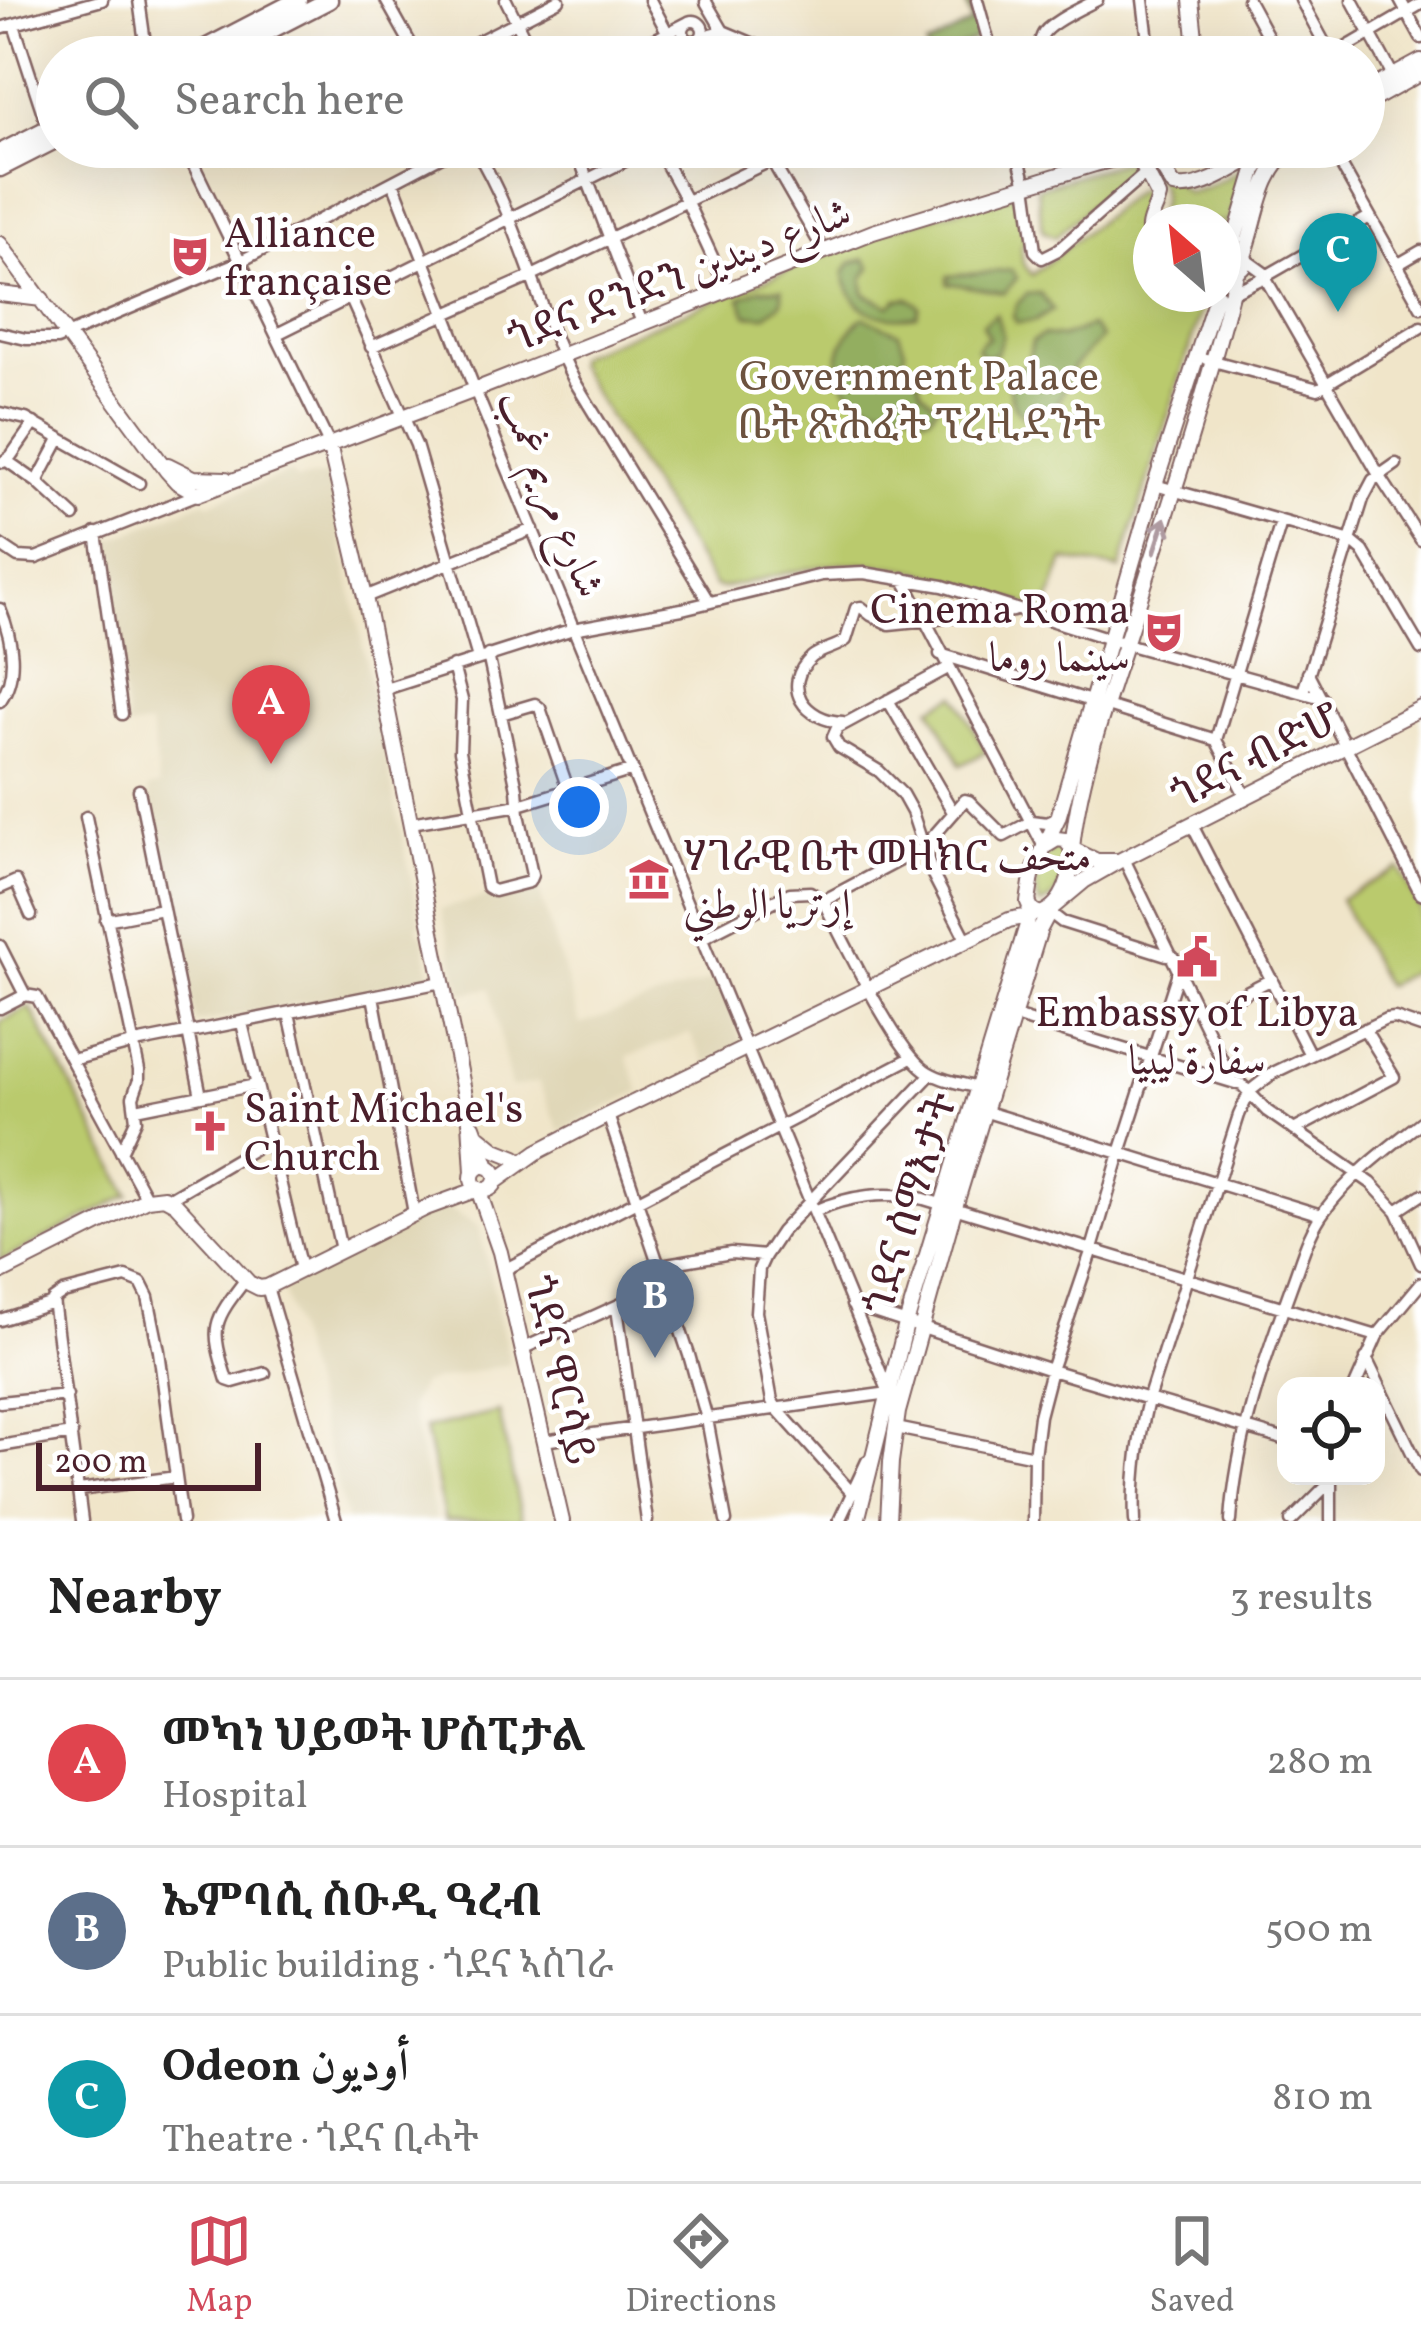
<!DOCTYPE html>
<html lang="en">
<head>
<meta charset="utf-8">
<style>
  body { margin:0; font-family:Vollkorn,Amiri,"Noto Serif Ethiopic",serif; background:#f2f2f2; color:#222 }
  .controls { position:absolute; right:36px; bottom:36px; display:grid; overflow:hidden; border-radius:24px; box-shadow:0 12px 48px #0002 }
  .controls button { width:108px; height:108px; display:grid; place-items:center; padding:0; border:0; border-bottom:3px solid #e0e0e0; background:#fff; color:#222; font:60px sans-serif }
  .compass { position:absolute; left:1133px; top:204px; width:108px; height:108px; border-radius:50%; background:#fff; box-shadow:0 12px 48px #0002; rotate:332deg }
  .scale { position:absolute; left:36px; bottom:30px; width:225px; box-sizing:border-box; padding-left:12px; border:6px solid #4a1f2b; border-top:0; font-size:33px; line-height:42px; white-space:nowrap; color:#4a1f2b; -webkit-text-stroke:9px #fff; paint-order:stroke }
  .you { position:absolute; left:579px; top:807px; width:42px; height:42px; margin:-30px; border:9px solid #fff; border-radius:50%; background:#1a73e8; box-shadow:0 0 0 18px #1a73e833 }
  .badge { display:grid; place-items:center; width:78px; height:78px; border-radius:50%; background:#d1495b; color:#fff; font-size:39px; font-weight:700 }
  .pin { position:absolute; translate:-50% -99px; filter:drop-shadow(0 3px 6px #0008) }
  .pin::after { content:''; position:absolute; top:63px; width:42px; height:36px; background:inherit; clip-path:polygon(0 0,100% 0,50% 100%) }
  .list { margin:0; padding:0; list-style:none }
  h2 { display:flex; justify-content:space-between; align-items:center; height:156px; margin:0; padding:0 48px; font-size:51px }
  h2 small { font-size:39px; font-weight:400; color:#767676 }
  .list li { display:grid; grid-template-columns:78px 1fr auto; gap:36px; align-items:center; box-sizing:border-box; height:168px; padding:0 48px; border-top:3px solid #e0e0e0 }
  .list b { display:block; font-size:45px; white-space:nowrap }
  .list p { margin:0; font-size:39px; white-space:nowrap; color:#767676 }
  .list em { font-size:39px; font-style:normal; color:#767676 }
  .icon { flex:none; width:66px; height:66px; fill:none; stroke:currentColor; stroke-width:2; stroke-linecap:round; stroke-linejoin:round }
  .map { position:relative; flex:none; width:1421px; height:1521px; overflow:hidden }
  .search { position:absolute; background:#fff; box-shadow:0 12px 48px #0002; left:36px; right:36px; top:36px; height:132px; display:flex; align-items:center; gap:30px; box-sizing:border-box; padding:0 42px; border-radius:66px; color:#767676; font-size:45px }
  .sheet { height:660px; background:#fff }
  nav { display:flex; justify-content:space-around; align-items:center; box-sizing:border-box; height:168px; border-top:3px solid #e0e0e0; background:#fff; font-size:33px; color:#767676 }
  nav a { display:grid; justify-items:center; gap:6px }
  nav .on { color:#d1495b }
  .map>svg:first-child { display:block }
  .built { fill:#e0d7b7 }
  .green { fill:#baca6d; stroke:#82744c; stroke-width:3 }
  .forest { fill:#93ae60; stroke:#6e6646; stroke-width:3 }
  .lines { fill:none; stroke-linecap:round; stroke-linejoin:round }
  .minor-casing { stroke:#846462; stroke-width:15 }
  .major-casing { stroke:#846462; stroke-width:18 }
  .highway-casing { stroke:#846462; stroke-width:21 }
  .minor { stroke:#fff; stroke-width:10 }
  .major { stroke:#fff; stroke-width:14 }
  .highway { stroke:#fff; stroke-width:16 }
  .oneway { stroke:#ae9aa0 }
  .labels { text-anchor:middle; stroke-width:9; stroke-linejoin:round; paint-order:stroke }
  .poi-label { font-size:42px; fill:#4a1f2b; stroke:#fff; text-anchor:start }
  .street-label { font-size:42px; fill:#4a1f2b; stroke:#fff }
  .park-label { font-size:42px; fill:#6c523f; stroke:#fff }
</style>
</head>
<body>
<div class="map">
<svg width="1421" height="1521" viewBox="0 0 1421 1521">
  <rect width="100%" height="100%" fill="#fff"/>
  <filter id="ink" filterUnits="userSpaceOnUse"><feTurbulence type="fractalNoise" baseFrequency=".00833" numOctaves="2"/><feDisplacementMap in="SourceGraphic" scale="24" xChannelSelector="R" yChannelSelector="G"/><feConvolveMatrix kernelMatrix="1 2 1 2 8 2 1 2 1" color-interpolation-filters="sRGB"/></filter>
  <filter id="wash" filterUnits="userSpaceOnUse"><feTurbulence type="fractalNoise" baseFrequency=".004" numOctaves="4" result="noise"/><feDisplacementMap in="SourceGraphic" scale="48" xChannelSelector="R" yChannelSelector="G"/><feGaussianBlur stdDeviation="2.7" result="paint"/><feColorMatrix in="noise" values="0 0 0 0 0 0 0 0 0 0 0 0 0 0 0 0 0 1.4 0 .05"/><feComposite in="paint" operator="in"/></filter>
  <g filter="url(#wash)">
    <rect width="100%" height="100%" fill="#f0e5c9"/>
    <path class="built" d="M291 472 296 480 328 475 420 924 417 926 419 934 423 935 431 977 196 1023 148 788 159 786 150 725 128 729 106 552 111 549 107 542 205 501 208 504Z
      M537 884 580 1025 717 978 742 1044 706 1063 689 1033 627 1057 640 1091 560 1131 538 1082 511 1088 490 988 462 994 441 909Z
      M448 1208 479 1227 510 1364 423 1383 410 1405 436 1521H347L283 1289 428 1210Z"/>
    <path class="green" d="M1125 161 1130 171 1055 237 1043 231 1037 188Z
      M1155 165 1187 193 1206 188 1245 168 1227 228 1223 231V222H1155C1164 195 1166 193 1151 167Z
      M1137 190H1142L1151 200 1143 214 1139 233 1151 251V294H1206L1120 569 1064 560 1046 611C977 589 905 557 831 565 795 569 758 581 722 588L715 587 576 364 577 356 890 229 1019 192 1025 242 1021 247 1023 263 1032 275Z
      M956 695 986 752 961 765 931 708Z
      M1060 844 1069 855C1065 875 1061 899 1040 905 1030 882 1039 856 1060 844Z
      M1399 868 1421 910V967L1385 986 1340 899Z
      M30 1007 129 1195 0 1261V1022Z
      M499 1412 522 1521H445L425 1429Z"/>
    <path class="forest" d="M965 0H970L979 38 936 57H929L926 47 972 23Z
      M865 259 871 267 863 279 865 294 890 306 897 299 909 298 920 306 917 316C880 321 852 313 844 274L850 263Z
      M1012 270 1017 278 1004 293 948 283V276Z
      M759 289H782V302L765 316 747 315 740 298Z
      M1040 293 1053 310 1035 321 1017 323 1013 317 1017 304 1027 294Z
      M996 314 1003 336 996 353 986 357 977 349 982 341 989 338 982 324Z
      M863 317 899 333 905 350 903 359 906 370 919 380 921 390 937 405 931 415 925 417C919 415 914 411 907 409 895 404 881 408 869 403 825 385 833 344 863 317Z
      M1091 326 1101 338 1073 367 1056 406 1030 422 1014 406 1007 381 1028 362 1032 342 1043 335 1062 337Z"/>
  </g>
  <g filter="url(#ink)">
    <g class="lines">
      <g class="minor-casing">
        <path id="minor" d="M139 0 147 57
          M386 0 418 57
          M506 0 534 57
          M650 0 676 49
          M977 0 993 57
          M1143 0 1150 57
          M1248 0 1279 57
          M1301 0 1332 57
          M1352 0 1396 81
          M1400 0 1421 38
          M706 2 723 31
          M683 31a10 10 0 1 1 20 0a10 10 0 1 1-20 0Z
          M14 25 49 132
          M0 28 102 0
          M702 36 723 31 785 57
          M448 57 559 0
          M621 57 687 23
          M662 57 693 41
          M1044 57C1042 49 1038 44 1042 36 1047 23 1084 7 1097 0
          M1330 57 1421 4
          M185 147 329 444
          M474 147C519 219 536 307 575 382L709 602
          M575 147 642 323
          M657 147 686 200 727 289
          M764 147 824 251
          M1016 147 1026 185 1035 251 1042 258 1058 250 1147 172
          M1331 147 1421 307
          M393 182 475 390 890 1395
          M1245 259 1267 275V281L1379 475 1421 540
          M1397 265 1421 251
          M1231 293 1261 279 1369 217
          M350 297 416 445 478 658
          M0 333 26 339H57L241 261 459 147
          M277 334 653 147
          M371 347 530 277 772 160
          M1206 359 1318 389 1421 327
          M0 413 26 419 139 483
          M7 461 37 482 74 516
          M3 462 11 456 34 423
          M37 482 60 439
          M1155 485 1351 541 1363 551 1421 649
          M96 533 122 714
          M0 545 18 557 36 558 198 494 200 490
          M903 578 1044 847
          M365 597 533 529
          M0 609C12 638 19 674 0 701
          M940 654 1216 740
          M453 666 462 700 460 751 487 887 494 891 529 882 532 875 519 814 517 789 488 655
          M948 668 837 728 833 737 839 747 879 771 902 794 912 812 932 873 967 941
          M1308 673 1421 894
          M382 690 573 629 682 609 822 575 864 573 943 586 1126 644 1322 698
          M1303 692 1363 499 1373 480 1396 464
          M888 700 953 812
          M501 714 535 704 540 708 568 789
          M843 722C806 721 779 687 812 657 822 649 836 648 846 640L856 608 861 607 871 615 889 624 1013 611
          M139 790 201 1096
          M1246 797 1216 740 1281 522
          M86 817 139 1070V1080L133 1097 136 1120 121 1152
          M411 823 519 805 633 770
          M1192 825 1310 1055
          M1124 859 1232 1081
          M0 888 16 881 31 915
          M823 901 923 848 965 800 969 801 1004 836 1032 821 1047 823 1058 818
          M1049 912 1062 922 1173 957
          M106 920 162 909
          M702 938 790 893 810 892 823 901C843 939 894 1048 925 1070 939 1080 961 1083 978 1088
          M0 946 25 995 37 997 147 1199
          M373 996 414 1213
          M0 1008 25 995
          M289 1013 341 1250
          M1011 1015 1242 1085 1267 1111 1371 1183 1397 1211 1421 1264
          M1201 1015 1272 979
          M242 1023 301 1269
          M72 1060 135 1043 442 982
          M136 1109 256 1085
          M980 1110 1321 1215
          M608 1115 689 1355 707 1419 726 1521
          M1294 1130 1394 1077 1365 1030
          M170 1198 269 1140
          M814 1211C851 1195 885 1191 924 1199L1377 1336
          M1397 1211 1421 1195
          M661 1265 731 1253 765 1256
          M504 1270 911 1058
          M246 1279C212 1323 210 1326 227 1380L233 1382 265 1373
          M267 1287 336 1521
          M852 1305 1051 1370 1286 1440
          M617 1308 647 1521
          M0 1320 53 1303
          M522 1349 667 1283
          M1366 1358 1421 1471
          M1355 1386 1377 1336 1421 1283
          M0 1402 67 1395
          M896 1428 1034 1456
          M543 1441 889 1393
          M0 1446 72 1434
          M79 1490 176 1477
          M853 1494 777 1409 772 1401 756 1312 759 1269 765 1256 781 1232 931 1074
          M82 1521 53 1300 63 1293 126 1277 141 1283 148 1297 159 1351 182 1521
          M839 1521 867 1461
          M1033 1521 1034 1456 1039 1416 1051 1370 1092 1249 1120 1153 1179 969
          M1135 1521C1133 1479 1138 1441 1148 1400L1239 1115 1250 1091 1273 1073 1386 1019 1395 1018 1421 1027
          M1231 1521C1236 1441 1264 1361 1291 1287 1301 1261 1308 1232 1325 1210 1351 1175 1387 1149 1421 1122
          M1291 1521 1329 1483
          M1331 1521V1476"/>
      </g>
      <g class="major-casing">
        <path id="major" d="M1191 0 1197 57
          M1364 92 1421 61
          M1364 105 1421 73
          M1151 149 1174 186C1200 194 1247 160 1271 147
          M1136 153 1159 197C1156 211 1144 225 1151 239
          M0 244 167 471 177 482 198 494 475 390 873 232 1095 164 1160 147
          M1225 260a10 10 0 1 1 20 0a10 10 0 1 1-20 0Z
          M1231 251 1255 170 1270 151
          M1244 256C1258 219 1259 171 1294 147
          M0 294 42 299
          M329 444 365 597 470 1121 473 1172
          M168 465 194 478 226 479
          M1057 839 1065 840 1071 847C1074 871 1065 906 1040 914L1032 910 1028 902 1032 876 1044 847Z
          M1044 847 1058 818 1155 485 1217 294
          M1119 861H1097L1072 849C1079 773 1110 693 1133 620 1170 504 1208 388 1237 270
          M1054 906 1084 881 1119 861 1421 708
          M473 1126 488 1167
          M480 1137 496 1150 516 1158
          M472 1178a12 12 0 1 1 24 0a12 12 0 1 1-24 0Z
          M495 1182 537 1152 608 1115 1009 920 1032 915
          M478 1189 500 1252 562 1521
          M0 1273 147 1199 164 1197 175 1203 249 1283 259 1288 267 1287 426 1208 478 1189
          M857 1521 906 1324 1027 925 1030 906
          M888 1521 891 1462 898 1412 955 1207 1040 929 1049 912"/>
      </g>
      <g class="highway-casing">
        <path id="highway" d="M188 57 298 0
          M218 57 329 0
          M0 153 57 124
          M0 168 57 139"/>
      </g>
      <use href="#minor" class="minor"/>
      <use href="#major" class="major"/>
      <use href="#highway" class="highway"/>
    </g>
    <defs><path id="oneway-shaft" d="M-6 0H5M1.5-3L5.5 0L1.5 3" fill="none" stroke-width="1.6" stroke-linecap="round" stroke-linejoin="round" transform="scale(3)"/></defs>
    <use class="oneway" href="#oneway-shaft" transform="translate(1160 535) rotate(-72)"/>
  </g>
  <defs>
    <g id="theatre-bare" transform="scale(3.24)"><path d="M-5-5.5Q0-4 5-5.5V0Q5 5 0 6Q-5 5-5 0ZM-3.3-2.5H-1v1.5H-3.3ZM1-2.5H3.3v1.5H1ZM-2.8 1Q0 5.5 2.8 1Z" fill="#d1495b" stroke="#fff" stroke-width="2.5" paint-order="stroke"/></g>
    <g id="museum-bare" transform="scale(3.24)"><path d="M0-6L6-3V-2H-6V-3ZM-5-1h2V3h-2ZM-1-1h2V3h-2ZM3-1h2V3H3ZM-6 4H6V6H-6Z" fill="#d1495b" stroke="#fff" stroke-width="2.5" paint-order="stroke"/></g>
    <g id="civic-bare" transform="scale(3.24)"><path d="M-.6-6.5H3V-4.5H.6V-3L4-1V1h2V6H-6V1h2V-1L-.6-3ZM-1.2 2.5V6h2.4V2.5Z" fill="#d1495b" stroke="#fff" stroke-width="2.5" paint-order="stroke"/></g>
    <g id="church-bare" transform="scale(3.24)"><path d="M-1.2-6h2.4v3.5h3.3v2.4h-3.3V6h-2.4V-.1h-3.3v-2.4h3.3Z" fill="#d1495b" stroke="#fff" stroke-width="2.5" paint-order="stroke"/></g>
  </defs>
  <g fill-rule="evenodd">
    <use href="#theatre-bare" x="190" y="256"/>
    <use href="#theatre-bare" x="1164" y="632"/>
    <use href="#museum-bare" x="649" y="879"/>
    <use href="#civic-bare" x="1197" y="957"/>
    <use href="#church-bare" x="210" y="1131"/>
  </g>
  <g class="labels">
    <g class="poi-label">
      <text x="224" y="247">Alliance<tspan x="224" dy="48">française</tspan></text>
      <text x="1130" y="623" text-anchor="end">Cinema Roma<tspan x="1130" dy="48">سينما روما</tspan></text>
      <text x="683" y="870">ሃገራዊ ቤተ መዘክር متحف<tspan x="683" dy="48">إرتريا الوطني</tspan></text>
      <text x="1197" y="1026" text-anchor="middle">Embassy of Libya<tspan x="1197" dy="48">سفارة ليبيا</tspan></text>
      <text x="244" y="1122">Saint Michael's<tspan x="244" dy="48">Church</tspan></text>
    </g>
    <g class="street-label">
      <text transform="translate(679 274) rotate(-21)" y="15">ጎደና ደንደን شارع ديندين</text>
      <text transform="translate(553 493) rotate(68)" y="15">شارع مريم غمب</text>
      <text transform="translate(1255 755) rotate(-27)" y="15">ጎደና ብድሆ</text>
      <text transform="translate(909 1203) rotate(-73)" y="15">ጎደና ሰማእታት</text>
      <text transform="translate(561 1369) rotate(77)" y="15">ጎደና ዋርሳይ</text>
    </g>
    <g class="park-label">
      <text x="919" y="390">Government Palace<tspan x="919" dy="48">ቤት ጽሕፈት ፕረዚደንት</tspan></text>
    </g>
  </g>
</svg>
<div class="controls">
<button><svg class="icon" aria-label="locate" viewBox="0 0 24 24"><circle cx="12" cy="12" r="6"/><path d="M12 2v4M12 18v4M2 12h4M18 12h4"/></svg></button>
</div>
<svg class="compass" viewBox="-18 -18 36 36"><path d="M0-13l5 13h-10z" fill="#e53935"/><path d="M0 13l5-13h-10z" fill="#767676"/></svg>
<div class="scale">200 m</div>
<div class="you"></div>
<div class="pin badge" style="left:271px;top:764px;background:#e0444e">A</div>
<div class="pin badge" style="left:655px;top:1358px;background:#5c6f8a">B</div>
<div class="pin badge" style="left:1338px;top:312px;background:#0f9aa8">C</div>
<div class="search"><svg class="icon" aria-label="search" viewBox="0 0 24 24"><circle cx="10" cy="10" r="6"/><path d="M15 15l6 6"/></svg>Search here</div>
</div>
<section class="sheet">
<h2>Nearby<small>3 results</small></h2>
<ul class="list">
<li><span class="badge" style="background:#e0444e">A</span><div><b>መካነ ህይወት ሆስፒታል</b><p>Hospital</p></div><em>280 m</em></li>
<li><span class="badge" style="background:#5c6f8a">B</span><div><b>ኤምባሲ ስዑዲ ዓረብ</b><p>Public building · ጎደና ኣስገራ</p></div><em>500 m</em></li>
<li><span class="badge" style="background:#0f9aa8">C</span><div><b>Odeon أوديون</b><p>Theatre · ጎደና ቢሓት</p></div><em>810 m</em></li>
</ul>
</section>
<nav>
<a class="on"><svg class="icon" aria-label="map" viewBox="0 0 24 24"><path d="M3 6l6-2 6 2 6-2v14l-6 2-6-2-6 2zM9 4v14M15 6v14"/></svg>Map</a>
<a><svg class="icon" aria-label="directions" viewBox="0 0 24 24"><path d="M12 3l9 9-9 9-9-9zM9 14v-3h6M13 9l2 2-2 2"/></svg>Directions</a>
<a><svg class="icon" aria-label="saved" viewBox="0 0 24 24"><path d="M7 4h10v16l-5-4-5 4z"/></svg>Saved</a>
</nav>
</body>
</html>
